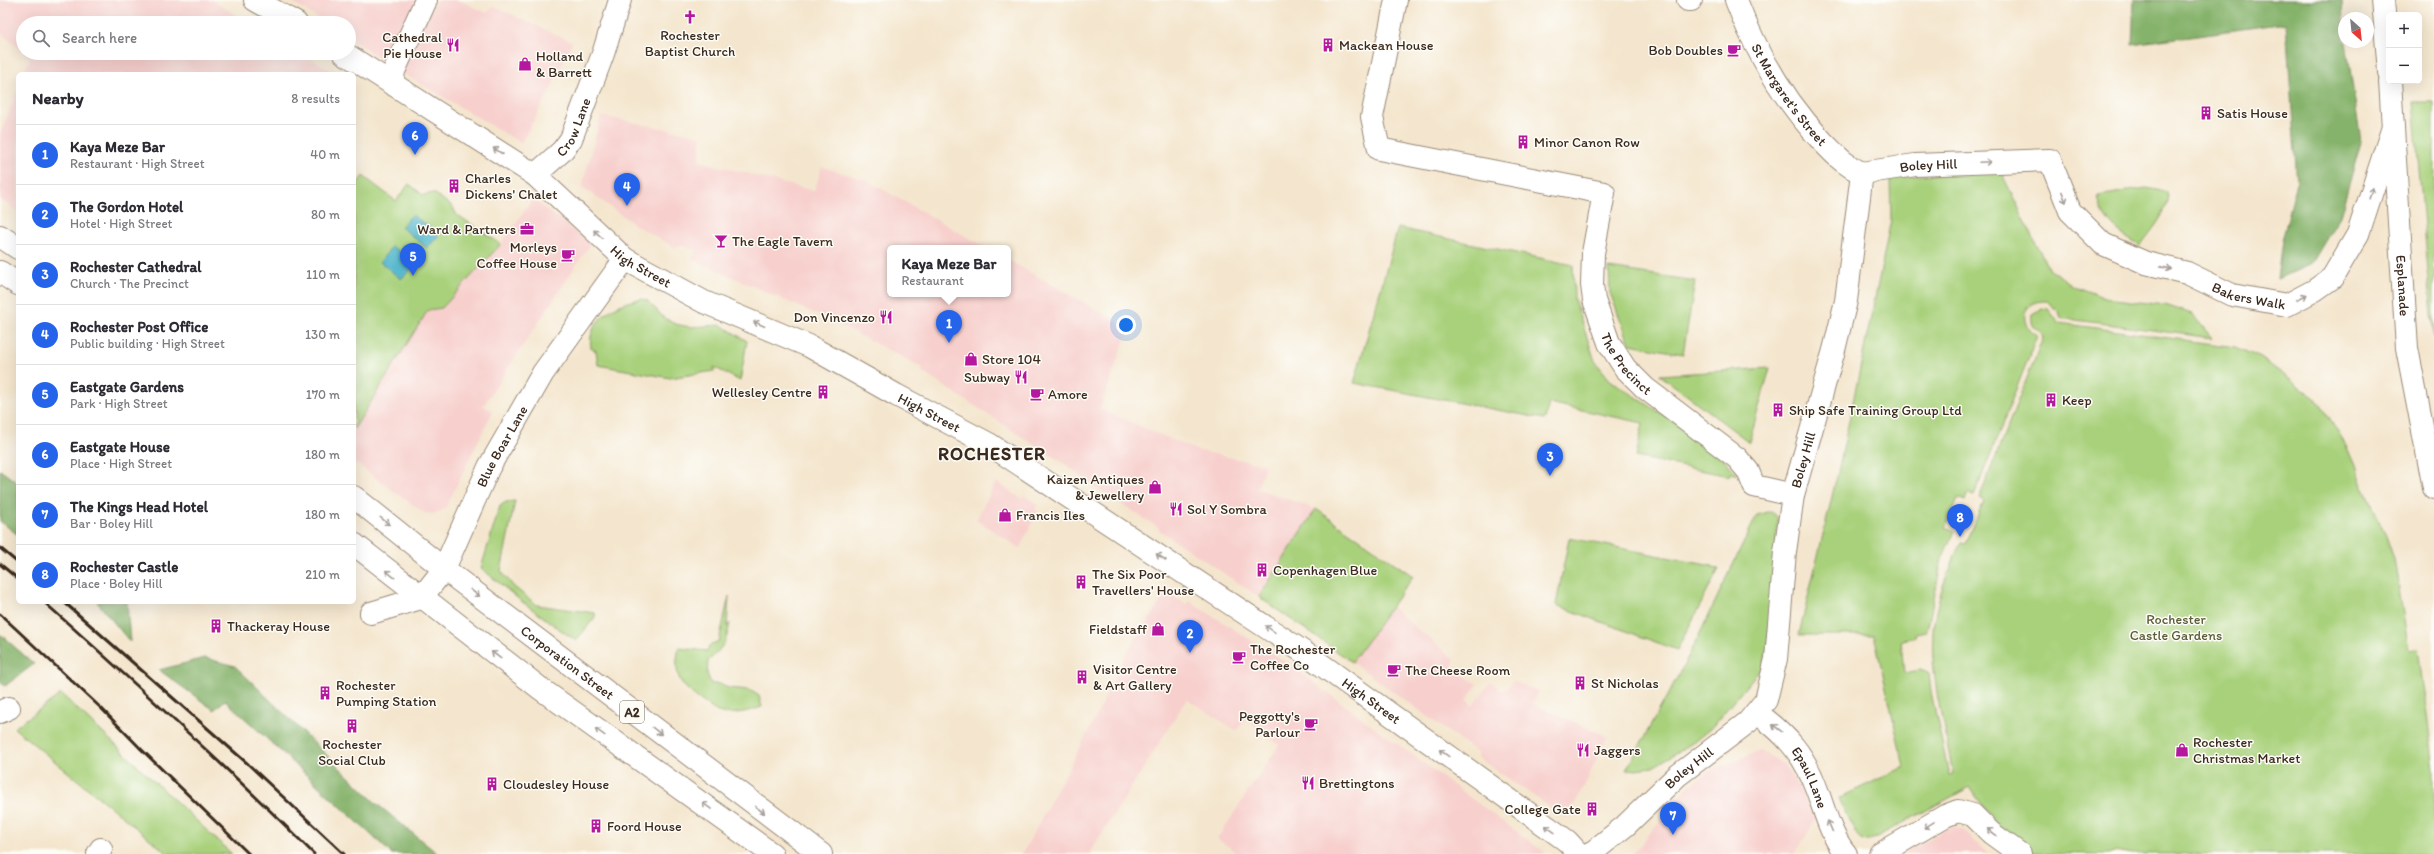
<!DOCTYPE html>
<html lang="en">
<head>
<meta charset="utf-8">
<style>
  body { margin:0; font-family:Itim,sans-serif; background:#f2f2f3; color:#2b2b33 }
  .controls { position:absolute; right:12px; top:12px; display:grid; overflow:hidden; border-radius:6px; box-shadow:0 4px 16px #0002 }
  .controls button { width:36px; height:36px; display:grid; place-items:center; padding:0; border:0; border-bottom:1px solid #e1e1e2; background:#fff; color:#2b2b33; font:20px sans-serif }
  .compass { position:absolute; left:2338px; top:12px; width:36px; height:36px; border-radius:50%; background:#fff; box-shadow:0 4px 16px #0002; rotate:153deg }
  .you { position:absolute; left:1126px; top:325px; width:14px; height:14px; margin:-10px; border:3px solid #fff; border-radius:50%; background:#1a73e8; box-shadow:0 0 0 6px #1a73e833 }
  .badge { display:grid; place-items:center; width:26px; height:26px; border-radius:50%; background:#2563eb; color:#fff; font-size:13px; font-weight:700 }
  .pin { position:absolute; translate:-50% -33px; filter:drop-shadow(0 1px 2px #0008) }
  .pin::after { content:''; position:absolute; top:21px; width:14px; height:12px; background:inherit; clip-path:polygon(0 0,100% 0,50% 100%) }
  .popup { position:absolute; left:887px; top:245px; width:124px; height:52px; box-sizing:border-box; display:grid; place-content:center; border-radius:6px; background:#fff; filter:drop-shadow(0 1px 3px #0005); font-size:13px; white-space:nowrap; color:#7c7c81 }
  .popup b { font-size:15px; color:#2b2b33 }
  .popup::after { content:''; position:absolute; left:50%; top:100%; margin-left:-8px; border:8px solid transparent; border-top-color:#fff }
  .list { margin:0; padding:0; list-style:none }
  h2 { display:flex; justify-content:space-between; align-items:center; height:52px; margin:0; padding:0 16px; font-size:17px }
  h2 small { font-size:13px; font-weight:400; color:#7c7c81 }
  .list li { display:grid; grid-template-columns:26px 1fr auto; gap:12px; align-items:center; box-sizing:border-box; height:60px; padding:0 16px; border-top:1px solid #e1e1e2 }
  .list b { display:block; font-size:15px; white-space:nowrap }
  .list p { margin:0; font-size:13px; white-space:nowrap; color:#7c7c81 }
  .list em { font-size:13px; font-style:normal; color:#7c7c81 }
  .icon { flex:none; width:22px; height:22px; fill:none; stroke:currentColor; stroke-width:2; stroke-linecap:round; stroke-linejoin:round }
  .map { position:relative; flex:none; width:2434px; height:854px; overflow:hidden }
  .search { position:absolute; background:#fff; box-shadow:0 4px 16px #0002; left:16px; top:16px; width:340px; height:44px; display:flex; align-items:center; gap:10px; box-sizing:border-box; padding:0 14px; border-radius:22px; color:#7c7c81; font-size:15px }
  .panel { position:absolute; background:#fff; box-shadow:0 4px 16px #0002; left:16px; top:72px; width:340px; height:532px; border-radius:6px }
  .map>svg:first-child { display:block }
  .built { fill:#f7d0cd }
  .green { fill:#a9d17c; stroke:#727e4d }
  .forest { fill:#86b36c; stroke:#606e45 }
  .water { fill:#4cb4cb; stroke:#446f74 }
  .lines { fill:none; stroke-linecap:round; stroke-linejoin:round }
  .minor-casing { stroke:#988876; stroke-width:24 }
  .tertiary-casing { stroke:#988876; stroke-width:24 }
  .primary-casing { stroke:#988876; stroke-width:24 }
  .minor { stroke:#fff; stroke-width:22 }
  .tertiary { stroke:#fff; stroke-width:22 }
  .primary { stroke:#fff; stroke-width:22 }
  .rail { stroke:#3b2a1e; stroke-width:3 }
  .oneway { stroke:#a79f9a }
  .labels { text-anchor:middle; stroke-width:3; stroke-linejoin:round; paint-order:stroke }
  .shield { fill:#fdfcf7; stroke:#75695f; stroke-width:1 }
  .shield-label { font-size:13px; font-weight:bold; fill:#3b2a1e }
  .poi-label { font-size:14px; fill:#3b2a1e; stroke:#fdfcf7; text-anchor:start }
  .street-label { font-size:14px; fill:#3b2a1e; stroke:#fdfcf7 }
  .park-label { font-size:14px; fill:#5c5c3a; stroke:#fdfcf7 }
  .district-label { font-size:18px; font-weight:bold; letter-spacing:1px; fill:#3b2a1e; stroke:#fdfcf7 }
</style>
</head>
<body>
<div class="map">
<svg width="2434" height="854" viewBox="0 0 2434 854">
  <rect width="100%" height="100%" fill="#fdfcf7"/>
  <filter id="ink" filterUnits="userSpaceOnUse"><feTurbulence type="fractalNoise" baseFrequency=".025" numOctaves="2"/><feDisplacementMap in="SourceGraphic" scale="8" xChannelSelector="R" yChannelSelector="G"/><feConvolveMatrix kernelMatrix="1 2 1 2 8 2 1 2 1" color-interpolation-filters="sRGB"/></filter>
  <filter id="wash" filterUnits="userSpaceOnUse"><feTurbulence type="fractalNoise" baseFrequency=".012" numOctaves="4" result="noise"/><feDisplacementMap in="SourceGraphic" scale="16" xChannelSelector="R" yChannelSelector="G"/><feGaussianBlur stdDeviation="0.9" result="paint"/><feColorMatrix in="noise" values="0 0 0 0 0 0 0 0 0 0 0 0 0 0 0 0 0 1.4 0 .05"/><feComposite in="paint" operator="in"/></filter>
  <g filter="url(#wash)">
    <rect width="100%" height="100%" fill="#f4e6ce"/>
    <path class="built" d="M0 0H212L248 23H23V52L0 32Z
      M289 0H421L389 64 349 38V23H326Z
      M437 0H458L487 13 493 6 572 42 552 87 521 143 399 71Z
      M24 53H301L337 74H24L30 58Z
      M18 89V212L0 199V134Z
      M601 116 702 136 699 161 814 191 822 167 866 180 987 248H890V294H1008V260L1129 328 1100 409 1196 450 1265 465 1257 489 1316 509 1259 597 1159 530V528L1092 485 1068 466 922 372 923 368 840 325 692 259 696 250 683 246 674 247 634 224 582 187Z
      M533 199 591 243 483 406 493 411 445 509 433 514 424 513 354 462V429L428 310 442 308 501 244Z
      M996 482 1022 499 1024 496 1038 504 1035 510 1038 511 1020 548 976 520Z
      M1167 592 1187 605 1189 601 1283 660 1547 854H1239L1217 839 1279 745 1245 718 1237 731 1187 699 1089 854H1022L1092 725 1127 653Z
      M1390 606 1455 660 1451 668 1478 684 1466 700 1473 706 1490 682 1505 691 1513 681 1538 691 1532 704 1618 741 1607 737 1583 789 1566 818 1490 766 1477 757 1479 754 1352 662Z
      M1761 751 1785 765 1816 819 1795 854H1633L1688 786 1710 770Z
      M1954 827 1963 830 1988 854H1903L1946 829Z"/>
    <path class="green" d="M2413 102H2434V337Z
      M1999 168 2048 268 2074 286 2105 298 2165 305 2192 314 2212 338 2061 318 2059 311 2047 301C2022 300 2017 323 2037 336L1974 496 1968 494 1965 501 1958 498 1946 527 1954 531 1942 559 1927 631 1916 633V637L1901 641 1904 673 1920 670 1929 673 1931 692 1949 775 1953 774C1945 728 1930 679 1933 633 1934 606 1949 566 1961 543L1966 544 1984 501 1979 498 2043 338 2041 332C2033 328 2031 324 2032 315L2042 308 2048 309 2059 323 2235 347 2261 358 2319 401 2345 443 2386 536 2394 559 2409 650 2418 649 2434 768V854H2131L2116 851 2108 854C2095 854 2043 854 2034 853 2008 843 1985 810 1970 787L1869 841C1855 843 1844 809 1839 798L1904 767 1874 635H1799L1840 463 1883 260 1891 219 1890 178Z
      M363 176 396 201 409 184 423 195 434 193 453 207 456 214 501 244 442 308 428 310 354 429V188Z
      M2146 188 2167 192C2171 210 2150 232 2140 246 2119 234 2101 221 2098 196Z
      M1398 228 1573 265 1574 299 1595 361 1610 380 1713 447 1738 475 1730 473 1729 476 1636 457 1643 423 1549 403 1545 419 1354 383Z
      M1609 268 1695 281 1683 354 1630 344 1610 293Z
      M641 299 647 300 663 317 675 324 690 327 721 325 747 341 740 381 714 367V371L670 378 598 365 596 351 591 348C586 320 617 302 641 299Z
      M1770 368 1749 442 1660 375Z
      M515 501 501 571 514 587 537 605 595 613V617L576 641 521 601 481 568 500 506 506 502Z
      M1316 509 1413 576 1352 662 1259 597Z
      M1772 511 1778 518 1768 645 1763 666 1711 728 1694 742 1653 767 1626 770 1688 658 1757 515Z
      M1569 538 1712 566V568L1719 569 1677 650 1556 605Z
      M729 596 727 627 730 623C726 644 722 648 708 661L707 673 711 684H722L728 688 750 690 759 696 762 707C750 711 734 715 722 713 715 712 709 706 703 702 681 686 672 677 679 648L707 651 710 645 719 641Z
      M61 694 232 854H168L14 728Z"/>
    <path class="forest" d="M2134 0H2342L2344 42H2346L2361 142 2340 216 2312 263 2277 279 2282 241 2297 182 2286 23 2132 44Z
      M0 470 18 483V535L0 521Z
      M97 602H127L130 642Z
      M0 634 34 664 5 686 0 682Z
      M205 658 235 666 377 804 438 854H392L225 700 214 710 159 670Z"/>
    <path class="water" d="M412 215 440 234 427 248 401 227Z
      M392 246 416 265 401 279 380 262Z"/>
  </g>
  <g filter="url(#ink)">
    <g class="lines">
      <g class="minor-casing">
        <g id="minor">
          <path d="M255 0 296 23"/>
          <path id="s1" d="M1396 0 1372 117 1379 149 1604 193 1593 253 1592 285 1594 300 1609 343 1625 368 1645 388 1737 458 1748 471 1754 486 1793 495"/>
          <path d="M1688 0H1691"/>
          <path id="s2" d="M1736 0C1756 52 1784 100 1822 141 1836 155 1844 165 1862 173"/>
          <path id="s3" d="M344 53 535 175 625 259 704 302 809 346 896 395 989 444 1305 653 1567 841 1579 854"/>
          <path d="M392 84 394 71 426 0"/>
          <path id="s4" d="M1862 173 1915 165 2050 160 2070 211 2103 244 2146 263 2187 273 2232 295 2287 305 2315 290 2332 278 2358 234 2393 127"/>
          <path id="s5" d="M535 175 562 151 571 139 603 54 620 0"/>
          <path id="s6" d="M371 613 421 598 444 569 489 467 543 373 625 259"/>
          <path d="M0 712 9 708"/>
          <path id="s7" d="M1757 713C1787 735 1804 754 1817 790 1825 812 1831 836 1846 854"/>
          <path d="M98 854 101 849"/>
          <path id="s8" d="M1588 854 1594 851 1625 826 1677 776 1748 722 1766 700 1776 659 1785 552 1793 495 1834 350 1846 301 1862 173"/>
          <path d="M1880 854 1945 816 1958 811 1973 815 1991 833 2020 854"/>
        </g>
      </g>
      <g class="tertiary-casing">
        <g id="tertiary">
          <path d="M2383 0 2389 72"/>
          <path id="s9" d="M2390 81 2407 348 2434 488"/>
        </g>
      </g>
      <g class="primary-casing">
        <g id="primary">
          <path d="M0 236 18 248"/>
          <path d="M0 272 18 284"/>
          <path id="s10" d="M354 497 444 569 821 854"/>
          <path d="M354 544 541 689 772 854"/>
        </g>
      </g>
      <use href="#minor" class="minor"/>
      <use href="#tertiary" class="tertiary"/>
      <use href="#primary" class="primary"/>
      <path class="rail" d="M0 548 18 563
        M0 564 18 579
        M44 602C136 684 227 767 314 854
        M64 602 248 764 344 854
        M0 614 102 709 141 749 249 854"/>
    </g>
    <defs><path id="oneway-shaft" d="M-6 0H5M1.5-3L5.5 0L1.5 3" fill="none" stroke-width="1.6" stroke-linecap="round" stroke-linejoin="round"/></defs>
    <g class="oneway">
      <use href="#oneway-shaft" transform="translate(498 151) rotate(-147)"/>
      <use href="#oneway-shaft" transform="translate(1985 162) rotate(-3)"/>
      <use href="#oneway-shaft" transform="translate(2371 193) rotate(-72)"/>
      <use href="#oneway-shaft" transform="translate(2064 197) rotate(69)"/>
      <use href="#oneway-shaft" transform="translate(598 234) rotate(-137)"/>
      <use href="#oneway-shaft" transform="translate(2166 268) rotate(13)"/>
      <use href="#oneway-shaft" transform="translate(2302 297) rotate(-27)"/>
      <use href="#oneway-shaft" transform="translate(759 324) rotate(-157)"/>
      <use href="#oneway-shaft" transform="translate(385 521) rotate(38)"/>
      <use href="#oneway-shaft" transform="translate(1161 557) rotate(-147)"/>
      <use href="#oneway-shaft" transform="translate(390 574) rotate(-141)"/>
      <use href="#oneway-shaft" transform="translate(475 593) rotate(37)"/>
      <use href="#oneway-shaft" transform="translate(1270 629) rotate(-146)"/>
      <use href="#oneway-shaft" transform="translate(496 655) rotate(-143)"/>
      <use href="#oneway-shaft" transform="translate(1777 728) rotate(-143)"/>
      <use href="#oneway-shaft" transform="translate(657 731) rotate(38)"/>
      <use href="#oneway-shaft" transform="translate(600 732) rotate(-144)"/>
      <use href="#oneway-shaft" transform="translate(1444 753) rotate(-144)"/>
      <use href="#oneway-shaft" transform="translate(707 806) rotate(-144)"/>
      <use href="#oneway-shaft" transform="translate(760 810) rotate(37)"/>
      <use href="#oneway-shaft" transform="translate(1929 825) rotate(149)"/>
      <use href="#oneway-shaft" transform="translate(1830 826) rotate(-114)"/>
      <use href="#oneway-shaft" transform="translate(1550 829) rotate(-144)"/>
      <use href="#oneway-shaft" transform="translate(1992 832) rotate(-143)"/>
    </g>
  </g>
  <defs>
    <g id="church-bare" transform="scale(1.08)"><path d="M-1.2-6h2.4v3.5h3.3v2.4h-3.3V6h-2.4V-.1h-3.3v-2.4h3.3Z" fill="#b5179e" stroke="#fdfcf7" stroke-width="2.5" paint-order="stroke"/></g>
    <g id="restaurant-bare" transform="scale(1.08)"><path d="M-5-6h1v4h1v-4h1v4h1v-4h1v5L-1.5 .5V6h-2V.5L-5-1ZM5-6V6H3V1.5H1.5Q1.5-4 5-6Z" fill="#b5179e" stroke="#fdfcf7" stroke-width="2.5" paint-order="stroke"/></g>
    <g id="building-bare" transform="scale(1.08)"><path d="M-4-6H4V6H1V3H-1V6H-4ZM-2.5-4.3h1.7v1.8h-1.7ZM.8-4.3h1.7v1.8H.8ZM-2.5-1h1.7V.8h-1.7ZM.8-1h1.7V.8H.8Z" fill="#b5179e" stroke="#fdfcf7" stroke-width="2.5" paint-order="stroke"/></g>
    <g id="cafe-bare" transform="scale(1.08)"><path d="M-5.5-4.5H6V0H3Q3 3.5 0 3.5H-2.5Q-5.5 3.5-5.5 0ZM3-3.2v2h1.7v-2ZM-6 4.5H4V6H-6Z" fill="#b5179e" stroke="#fdfcf7" stroke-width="2.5" paint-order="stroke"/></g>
    <g id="shop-bare" transform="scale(1.08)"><path d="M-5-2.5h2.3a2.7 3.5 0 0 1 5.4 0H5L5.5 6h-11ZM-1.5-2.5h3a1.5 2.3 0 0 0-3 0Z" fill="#b5179e" stroke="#fdfcf7" stroke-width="2.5" paint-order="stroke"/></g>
    <g id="office-bare" transform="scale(1.08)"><path d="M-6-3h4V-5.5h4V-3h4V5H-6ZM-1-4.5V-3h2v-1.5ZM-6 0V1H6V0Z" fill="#b5179e" stroke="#fdfcf7" stroke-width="2.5" paint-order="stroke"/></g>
    <g id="bar-bare" transform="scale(1.08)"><path d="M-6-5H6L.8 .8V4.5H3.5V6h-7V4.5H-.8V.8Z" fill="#b5179e" stroke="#fdfcf7" stroke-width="2.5" paint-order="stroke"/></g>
  </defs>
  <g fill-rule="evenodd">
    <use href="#church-bare" x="690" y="17"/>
    <use href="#restaurant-bare" x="453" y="45"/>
    <use href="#building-bare" x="1328" y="45"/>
    <use href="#cafe-bare" x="1734" y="50"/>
    <use href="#shop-bare" x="525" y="64"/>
    <use href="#building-bare" x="2206" y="113"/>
    <use href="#building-bare" x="1523" y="142"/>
    <use href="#building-bare" x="454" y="186"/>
    <use href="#office-bare" x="527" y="229"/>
    <use href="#bar-bare" x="721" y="241"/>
    <use href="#cafe-bare" x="568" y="255"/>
    <use href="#restaurant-bare" x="886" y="317"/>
    <use href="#shop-bare" x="971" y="359"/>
    <use href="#restaurant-bare" x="1021" y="377"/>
    <use href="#building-bare" x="823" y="392"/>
    <use href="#cafe-bare" x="1037" y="394"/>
    <use href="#building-bare" x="2051" y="400"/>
    <use href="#building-bare" x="1778" y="410"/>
    <use href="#shop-bare" x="1155" y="487"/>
    <use href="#restaurant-bare" x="1176" y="509"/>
    <use href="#shop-bare" x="1005" y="515"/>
    <use href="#building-bare" x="1262" y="570"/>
    <use href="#building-bare" x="1081" y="582"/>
    <use href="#building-bare" x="216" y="626"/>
    <use href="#shop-bare" x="1158" y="629"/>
    <use href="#cafe-bare" x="1239" y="657"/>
    <use href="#cafe-bare" x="1394" y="670"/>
    <use href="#building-bare" x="1082" y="677"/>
    <use href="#building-bare" x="1580" y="683"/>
    <use href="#building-bare" x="325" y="693"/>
    <use href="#cafe-bare" x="1311" y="724"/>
    <use href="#building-bare" x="352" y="726"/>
    <use href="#restaurant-bare" x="1583" y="750"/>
    <use href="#shop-bare" x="2182" y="750"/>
    <use href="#restaurant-bare" x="1308" y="783"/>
    <use href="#building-bare" x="492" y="784"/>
    <use href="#building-bare" x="1592" y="809"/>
    <use href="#building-bare" x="596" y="826"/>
  </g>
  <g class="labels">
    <rect class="shield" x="620" y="701" width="24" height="22" rx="3"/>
    <g class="shield-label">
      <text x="632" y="717">A2</text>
    </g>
    <g class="poi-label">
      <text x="690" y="40" text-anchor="middle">Rochester<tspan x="690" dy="16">Baptist Church</tspan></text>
      <text x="442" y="42" text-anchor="end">Cathedral<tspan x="442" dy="16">Pie House</tspan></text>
      <text x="1339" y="50">Mackean House</text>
      <text x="1723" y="55" text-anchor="end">Bob Doubles</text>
      <text x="536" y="61">Holland<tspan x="536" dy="16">&amp; Barrett</tspan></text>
      <text x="2217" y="118">Satis House</text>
      <text x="1534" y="147">Minor Canon Row</text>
      <text x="465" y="183">Charles<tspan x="465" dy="16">Dickens' Chalet</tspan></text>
      <text x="516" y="234" text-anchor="end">Ward &amp; Partners</text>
      <text x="732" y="246">The Eagle Tavern</text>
      <text x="557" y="252" text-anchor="end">Morleys<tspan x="557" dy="16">Coffee House</tspan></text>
      <text x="875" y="322" text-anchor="end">Don Vincenzo</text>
      <text x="982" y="364">Store 104</text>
      <text x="1010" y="382" text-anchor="end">Subway</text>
      <text x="812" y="397" text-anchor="end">Wellesley Centre</text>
      <text x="1048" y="399">Amore</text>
      <text x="2062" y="405">Keep</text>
      <text x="1789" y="415">Ship Safe Training Group Ltd</text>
      <text x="1144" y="484" text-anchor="end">Kaizen Antiques<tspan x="1144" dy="16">&amp; Jewellery</tspan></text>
      <text x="1187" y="514">Sol Y Sombra</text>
      <text x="1016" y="520">Francis Iles</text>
      <text x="1273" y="575">Copenhagen Blue</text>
      <text x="1092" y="579">The Six Poor<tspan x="1092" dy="16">Travellers' House</tspan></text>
      <text x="227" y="631">Thackeray House</text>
      <text x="1147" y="634" text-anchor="end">Fieldstaff</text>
      <text x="1250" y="654">The Rochester<tspan x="1250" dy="16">Coffee Co</tspan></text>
      <text x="1093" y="674">Visitor Centre<tspan x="1093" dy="16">&amp; Art Gallery</tspan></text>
      <text x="1405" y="675">The Cheese Room</text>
      <text x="1591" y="688">St Nicholas</text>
      <text x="336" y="690">Rochester<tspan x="336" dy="16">Pumping Station</tspan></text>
      <text x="1300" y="721" text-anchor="end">Peggotty's<tspan x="1300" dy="16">Parlour</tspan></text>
      <text x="2193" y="747">Rochester<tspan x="2193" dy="16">Christmas Market</tspan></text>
      <text x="352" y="749" text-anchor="middle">Rochester<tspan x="352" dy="16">Social Club</tspan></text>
      <text x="1594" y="755">Jaggers</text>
      <text x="1319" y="788">Brettingtons</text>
      <text x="503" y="789">Cloudesley House</text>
      <text x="1581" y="814" text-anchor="end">College Gate</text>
      <text x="607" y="831">Foord House</text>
    </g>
    <g class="street-label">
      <text dy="5" stroke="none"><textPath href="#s2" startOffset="109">St Margaret's Street</textPath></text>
      <text dy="5" stroke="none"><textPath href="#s5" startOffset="63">Crow Lane</textPath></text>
      <text dy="5" stroke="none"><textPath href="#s4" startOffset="67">Boley Hill</textPath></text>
      <text dy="5" stroke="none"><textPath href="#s3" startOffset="367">High Street</textPath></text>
      <text dy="5" stroke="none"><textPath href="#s9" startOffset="205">Esplanade</textPath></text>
      <text dy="5" stroke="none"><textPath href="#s4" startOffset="446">Bakers Walk</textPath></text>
      <text dy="5" stroke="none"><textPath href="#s1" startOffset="562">The Precinct</textPath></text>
      <text dy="5" stroke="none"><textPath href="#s3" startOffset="691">High Street</textPath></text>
      <text dy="5" stroke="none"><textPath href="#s6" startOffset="225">Blue Boar Lane</textPath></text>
      <text dy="5" stroke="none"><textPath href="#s8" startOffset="480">Boley Hill</textPath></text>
      <text dy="5" stroke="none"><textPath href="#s10" startOffset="270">Corporation Street</textPath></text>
      <text dy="5" stroke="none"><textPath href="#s3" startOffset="1219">High Street</textPath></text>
      <text dy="5" stroke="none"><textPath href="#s8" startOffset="133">Boley Hill</textPath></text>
      <text dy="5" stroke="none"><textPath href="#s7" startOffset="85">Epaul Lane</textPath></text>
    </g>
    <g class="park-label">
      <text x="2176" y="624">Rochester<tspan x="2176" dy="16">Castle Gardens</tspan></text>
    </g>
    <g class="district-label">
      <text x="992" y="460">ROCHESTER</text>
    </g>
  </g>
</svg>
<div class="controls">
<button>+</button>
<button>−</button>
</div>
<svg class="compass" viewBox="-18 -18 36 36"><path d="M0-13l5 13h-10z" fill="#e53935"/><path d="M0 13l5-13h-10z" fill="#7c7c81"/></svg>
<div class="you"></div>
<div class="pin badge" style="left:949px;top:343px">1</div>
<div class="popup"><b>Kaya Meze Bar</b>Restaurant</div>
<div class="pin badge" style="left:1190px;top:653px">2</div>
<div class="pin badge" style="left:1550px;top:476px">3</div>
<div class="pin badge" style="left:627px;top:206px">4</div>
<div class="pin badge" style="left:413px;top:276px">5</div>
<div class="pin badge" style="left:415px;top:155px">6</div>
<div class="pin badge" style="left:1673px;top:835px">7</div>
<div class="pin badge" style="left:1960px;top:537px">8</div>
<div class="search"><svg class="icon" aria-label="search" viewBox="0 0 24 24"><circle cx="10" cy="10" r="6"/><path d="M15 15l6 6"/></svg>Search here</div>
<section class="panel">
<h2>Nearby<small>8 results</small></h2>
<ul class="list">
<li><span class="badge">1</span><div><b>Kaya Meze Bar</b><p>Restaurant · High Street</p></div><em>40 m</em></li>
<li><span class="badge">2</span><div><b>The Gordon Hotel</b><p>Hotel · High Street</p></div><em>80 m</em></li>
<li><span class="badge">3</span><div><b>Rochester Cathedral</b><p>Church · The Precinct</p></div><em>110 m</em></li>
<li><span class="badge">4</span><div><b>Rochester Post Office</b><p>Public building · High Street</p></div><em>130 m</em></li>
<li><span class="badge">5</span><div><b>Eastgate Gardens</b><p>Park · High Street</p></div><em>170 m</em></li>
<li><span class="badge">6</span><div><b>Eastgate House</b><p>Place · High Street</p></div><em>180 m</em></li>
<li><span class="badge">7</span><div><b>The Kings Head Hotel</b><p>Bar · Boley Hill</p></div><em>180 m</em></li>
<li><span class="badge">8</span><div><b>Rochester Castle</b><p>Place · Boley Hill</p></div><em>210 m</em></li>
</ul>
</section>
</div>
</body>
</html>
